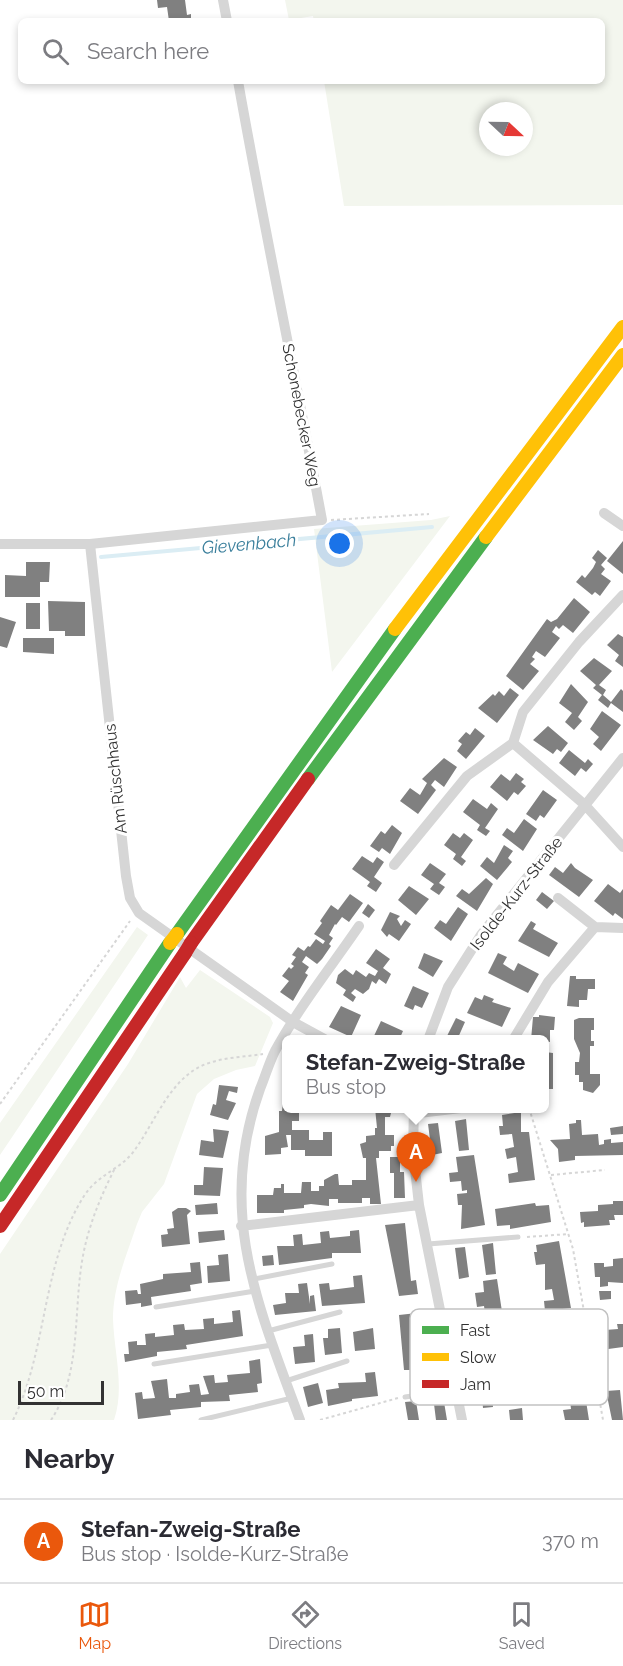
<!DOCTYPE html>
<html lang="en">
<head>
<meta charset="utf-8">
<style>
  body { margin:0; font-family:Raleway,sans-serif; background:#f7f7f7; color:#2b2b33 }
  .compass { position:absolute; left:479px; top:102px; width:54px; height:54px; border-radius:50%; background:#fff; box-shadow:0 3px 9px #0003; rotate:112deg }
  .scale { position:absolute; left:18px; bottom:15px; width:86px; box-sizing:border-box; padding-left:6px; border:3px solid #323232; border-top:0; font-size:16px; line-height:21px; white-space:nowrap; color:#323232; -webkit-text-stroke:4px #fff; paint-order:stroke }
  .you { position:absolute; left:340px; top:544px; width:21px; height:21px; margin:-15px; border:4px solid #fff; border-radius:50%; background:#1a73e8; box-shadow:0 0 0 9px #1a73e833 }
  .badge { display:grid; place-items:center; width:39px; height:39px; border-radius:50%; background:#ea580c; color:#fff; font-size:20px; font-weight:700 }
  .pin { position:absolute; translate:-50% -50px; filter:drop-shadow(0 2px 3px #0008) }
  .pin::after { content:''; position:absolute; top:32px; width:21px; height:18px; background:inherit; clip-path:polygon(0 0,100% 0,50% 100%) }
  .popup { position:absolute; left:282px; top:1035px; width:267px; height:78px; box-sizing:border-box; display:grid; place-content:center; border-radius:9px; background:#fff; filter:drop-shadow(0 2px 4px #0005); font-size:20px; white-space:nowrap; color:#7c7c81 }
  .popup b { font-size:22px; color:#2b2b33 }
  .popup::after { content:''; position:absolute; left:50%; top:100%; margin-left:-12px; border:12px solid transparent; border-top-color:#fff }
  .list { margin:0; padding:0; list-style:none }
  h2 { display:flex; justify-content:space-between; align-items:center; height:78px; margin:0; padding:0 24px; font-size:26px }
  h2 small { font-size:20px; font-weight:400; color:#7c7c81 }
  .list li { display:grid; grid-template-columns:39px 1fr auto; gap:18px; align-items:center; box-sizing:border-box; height:84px; padding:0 24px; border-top:2px solid #e1e1e2 }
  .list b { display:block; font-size:22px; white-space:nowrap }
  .list p { margin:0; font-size:20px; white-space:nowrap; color:#7c7c81 }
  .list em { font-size:20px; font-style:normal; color:#7c7c81 }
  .icon { flex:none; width:33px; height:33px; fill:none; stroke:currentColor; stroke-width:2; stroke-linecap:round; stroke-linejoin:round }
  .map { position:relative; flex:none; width:623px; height:1420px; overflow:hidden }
  .search { position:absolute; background:#fff; box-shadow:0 3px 9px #0003; left:18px; right:18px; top:18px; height:66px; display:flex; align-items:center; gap:15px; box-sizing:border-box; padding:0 21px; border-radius:9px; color:#7c7c81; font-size:22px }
  .sheet { height:162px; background:#fff }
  nav { display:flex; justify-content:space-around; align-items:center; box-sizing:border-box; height:84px; border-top:2px solid #e1e1e2; background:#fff; font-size:16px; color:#7c7c81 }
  nav a { display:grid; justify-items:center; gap:3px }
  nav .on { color:#ea580c }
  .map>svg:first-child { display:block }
  .green { fill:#f3f6ee; fill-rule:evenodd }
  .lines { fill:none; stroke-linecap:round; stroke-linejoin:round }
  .stream { stroke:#dbedf4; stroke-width:4 }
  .building { fill:#808080 }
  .path { stroke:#d6d6d6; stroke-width:2; stroke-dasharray:3 3; stroke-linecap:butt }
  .lane { stroke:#d6d6d6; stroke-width:5 }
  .street { stroke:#d6d6d6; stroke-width:10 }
  .fast { stroke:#4caf50; stroke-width:14 }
  .slow { stroke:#ffc107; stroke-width:14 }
  .jam { stroke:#c62828; stroke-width:14 }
  .slow-bridge { stroke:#ffc107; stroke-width:14 }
  .jam-bridge { stroke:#c62828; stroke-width:14 }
  .labels { text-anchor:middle; stroke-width:6; stroke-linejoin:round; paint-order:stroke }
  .street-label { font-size:16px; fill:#323232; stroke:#fff }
  .water-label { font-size:18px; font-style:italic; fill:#397e9b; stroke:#fff }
  .key { fill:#fff; stroke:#c2c2c2; stroke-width:1.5 }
  .key-label { font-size:16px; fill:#323232 }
</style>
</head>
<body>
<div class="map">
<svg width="623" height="1420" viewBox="0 0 623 1420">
  <rect width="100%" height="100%" fill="#fff"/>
  <path class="green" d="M285 0H623V205L344 206 324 81H602V21H314L313 16 289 20ZM488 111H524V147H488Z
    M450 516 332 672 314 529 431 520Z
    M137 927 148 935 0 1155V1123Z
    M200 970 270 1017 273 1023 255 1066 236 1070 214 1079 197 1094 164 1184 142 1212 137 1224C127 1254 113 1286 113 1319 114 1352 125 1388 114 1420H0V1254L128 1064 180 977 186 988Z"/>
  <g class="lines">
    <path class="stream" d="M101 557 432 527"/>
  </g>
  <path class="building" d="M157 0H185L187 15 191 14V21H169L167 7 158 8Z
    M623 541V574L607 561Z
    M598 550 607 558 601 565 605 569 601 574 611 581 600 596 595 592 592 595 576 582 582 575 585 578 593 568 596 562 592 558Z
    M26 562H50L49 582H40V597H5V575L26 576Z
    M574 598 590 612 573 633 563 625 559 629 556 626 552 632 560 638 545 657 536 651 532 657 535 659 530 664 539 671 523 690 506 676 547 619 551 622 557 619Z
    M48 601 85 602V636H65V631H49Z
    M26 603H40V629H26Z
    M0 617 16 622 7 648 0 646Z
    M618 634 623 637V667L615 661 619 655 607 645Z
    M23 638H54V654L23 652Z
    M594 658 612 671 599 685 606 690 603 695 611 702 621 689 623 691V712L611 703 608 708 598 700 602 695 593 688 596 685 580 671Z
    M571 684 588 702 578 717 582 721 574 730 565 722 572 713 559 703Z
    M510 688 519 695 497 723 478 708 493 694 495 696 499 691 504 696Z
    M602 711 621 725 601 751 593 744 599 737 590 729Z
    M548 726 568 743 561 752 557 749 553 754 533 740Z
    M475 728 485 736 466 759 457 751 462 744 458 741 466 732 470 735Z
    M569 750 585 763 588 759 593 764 586 772 581 768 575 776 559 763Z
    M444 758 457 767 444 787 435 780 431 785 436 790 418 814 400 801 410 788 420 795 427 783 422 779Z
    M516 773 524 779 521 782 526 786 518 795 514 792 507 801 490 787 501 774 510 781Z
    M543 790 557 800 544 818 540 815 536 821 526 814Z
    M473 799 487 809 491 803 498 809 485 828 490 831 486 836 477 830 480 825 463 812Z
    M524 819 537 829 523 851 502 835 507 828 514 833Z
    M392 825 402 833 390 854 382 848 379 852 370 846 381 831 385 834Z
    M453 833 460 838 464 833 473 840 461 857 466 861 462 866 453 859 456 854 444 845Z
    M504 845 513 851 508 858 512 862 497 880 480 866 487 857 494 863Z
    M362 856 373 863 377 857 384 862 374 877 382 883 376 892 367 886 370 882 352 869Z
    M430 863 446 874 439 883 445 887 439 895 430 889 434 884 421 875Z
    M571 863 575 868 593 880 579 897 549 875 555 867 563 873Z
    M486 878 493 884 477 911 456 896 462 889 469 894Z
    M608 884 620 893 623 889V919L615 913 613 916 594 901Z
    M409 886 429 899 416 915 398 900Z
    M542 892 554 901 547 909 536 900Z
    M350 894 363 903 349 922 342 917 336 925 335 924 329 935 333 938 329 944 331 946 322 959 317 964 306 956 302 962 309 967 305 973 308 975 293 1001 280 992 289 981 282 976 289 967 291 969 294 966 291 964 296 957 292 955 298 947 304 951 308 946 310 947 316 939 323 944 325 941 314 934 322 923 320 921 331 905 338 910Z
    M368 904 375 910 369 918 362 913Z
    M458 907 468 914 451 941 434 928 440 920 446 924Z
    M390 912 400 916 397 919 401 926 405 920 411 924 399 941 389 934 387 937 381 930Z
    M531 921 536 924 533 929 558 943 549 957 518 941Z
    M376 949 390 959 383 968 391 974 386 984 379 979 376 984 372 981 369 989 363 994 355 989 351 993 356 997 353 1002 343 995 346 990 336 983 338 975 345 969 353 975 356 970 366 977 369 973 375 976 378 971 366 963Z
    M424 953 443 961 433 977 418 968Z
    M498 953 507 957 503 964 514 971 518 963 539 974 528 993 488 973Z
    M570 976H576V979H595V989H588L587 1000H579V1007L567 1006Z
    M413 986 429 993 422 1008 415 1005 413 1010 404 1006Z
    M484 995 494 999 492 1002 511 1008 502 1027 467 1013 475 997 482 1000Z
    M341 1006 361 1015 351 1037 329 1027Z
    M539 1015 555 1017 554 1030H550V1042L531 1040 533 1017H539Z
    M456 1018 465 1022 457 1040H453L447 1036Z
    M579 1018H594V1030H591V1041H594V1046H590V1074H600V1085L593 1093 583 1090V1082H579V1075H575V1062H579L580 1053 574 1039V1020Z
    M381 1021 403 1031 399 1040 373 1038Z
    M545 1052 553 1053V1089H545Z
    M219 1085 238 1087 237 1093 229 1091 226 1100 236 1103 228 1120 210 1115 213 1104 216 1105Z
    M283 1101H287V1108H294V1112L299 1113V1121H292V1130H309V1140H323V1132H332V1156H305V1150H291V1135H286L288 1147 281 1148V1154L265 1155V1136L279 1132V1111H282Z
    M375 1108H385V1112L391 1113 390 1117H385V1135H394V1146H391V1151H379V1158H376L381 1204H370V1198H362V1203H338V1199H329V1206L311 1204 304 1205V1208L284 1210V1213H257V1195H273L274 1188H281V1184H284V1193H301L302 1182H311V1191H319V1186H324V1180L335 1174H338L339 1185H352V1180H366V1158H363L360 1144 366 1142V1136L375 1135V1128H377Z
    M521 1112V1132H529L535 1180 509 1183 508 1174 518 1172 516 1157 507 1159 505 1149 514 1147 512 1134 500 1135 499 1126H503L502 1115Z
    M466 1119 469 1150 459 1151 455 1121Z
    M576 1120H581L582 1135 598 1134 599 1145 604 1144V1140L611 1139V1143L623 1142V1155L575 1156V1160L559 1162 558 1149 550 1140 570 1139 569 1124 576 1123Z
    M438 1123 442 1153 432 1155 428 1124Z
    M623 1126V1134L611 1135 610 1128Z
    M213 1129 229 1131 223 1158 199 1155 201 1140 214 1142Z
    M474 1155 485 1225 461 1229 462 1205H458L457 1194 467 1193V1190L462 1191 461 1181 450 1182 449 1173 458 1172 456 1157Z
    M390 1157H400V1172H404L405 1198H394V1173H390Z
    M204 1167 223 1168 220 1196 194 1195V1185H203Z
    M613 1201H623V1215H614L615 1220H609L610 1225 584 1227V1222L581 1223 580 1212 598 1211V1205L613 1204Z
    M217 1203 218 1214 196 1215 195 1205Z
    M535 1203 536 1206 549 1205 551 1222 510 1229V1225L497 1226 495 1209Z
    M178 1208H186L191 1211 187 1215 190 1244 162 1247 161 1235 168 1234 167 1229 174 1228 172 1212Z
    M405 1223 411 1281 416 1280 418 1294 399 1296 385 1225Z
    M224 1230 225 1240 199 1243 198 1232Z
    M359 1230 361 1253H332V1258L279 1265 277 1246H294L293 1235 302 1234 303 1245 321 1243 320 1232 329 1231 330 1238 350 1236V1231Z
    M559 1241 571 1308 545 1311 544 1301 554 1300 552 1289 545 1290V1264L536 1265 534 1252H537L536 1245Z
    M493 1243 496 1274 486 1275 482 1245Z
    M465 1247 469 1277 459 1279 455 1248Z
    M228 1254 230 1281 208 1283 207 1266 219 1265 218 1255Z
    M273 1255 274 1265 263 1266 262 1256Z
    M623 1258V1283L608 1282V1286L600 1287V1277H595L594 1263H604V1267L613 1266V1259Z
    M200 1262 202 1283 190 1285 191 1291 151 1297 152 1305 141 1307V1303L126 1305 125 1291 137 1290 138 1294H141L140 1284 163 1279V1274L191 1272 190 1263Z
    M362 1275 365 1303 322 1306 319 1284 329 1283 330 1290 354 1287 353 1276Z
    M497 1279 509 1357 481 1360 480 1345 492 1344 490 1331 482 1332 480 1320H486L484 1306 477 1307 475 1293 484 1292 483 1281Z
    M307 1283 310 1304V1296L314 1295 316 1311 275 1315 273 1305 286 1303 285 1293H299L298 1284Z
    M599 1291H611V1299L600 1300Z
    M240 1310 243 1336 186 1345 187 1349 157 1352V1356L125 1362 124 1354H129L128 1342 137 1341V1345H146L145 1334 155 1333V1337L174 1335 173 1325 184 1324 185 1330 204 1329 203 1319 214 1318V1324L233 1322 232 1311Z
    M417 1313 422 1361H428L431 1383 413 1385 411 1370H404L399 1315Z
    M617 1324H623V1347L601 1350 600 1340 606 1339 605 1330 618 1329Z
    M340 1328 342 1353 325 1355 323 1338H328V1329Z
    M373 1328 375 1349 355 1351 353 1332Z
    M533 1331 534 1338 548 1337V1339L574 1334 577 1353 522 1360 519 1333Z
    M313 1334 315 1362 295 1364 293 1347 305 1346 304 1335Z
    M260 1359 262 1383 257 1384 258 1392 229 1395 230 1401 201 1402V1407L170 1410 171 1415 138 1419 135 1393 142 1392 143 1399 155 1398 151 1381 167 1379 169 1398H176V1394L190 1392 189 1385 199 1384 201 1395 209 1394 203 1376 214 1375 215 1383 228 1382 227 1375 250 1373 249 1361Z
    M581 1369 589 1420H565L563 1410 571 1409 569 1393 554 1395 556 1384H561L560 1371Z
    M375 1372 378 1396 352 1399V1401L328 1406 326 1390 339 1388 338 1383 366 1382 365 1373Z
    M517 1372 521 1403 511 1404 507 1374Z
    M490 1376 493 1407 483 1408 480 1377Z
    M318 1383 323 1403 308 1407 303 1387Z
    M620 1390 623 1420H612L606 1391Z
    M416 1401 419 1420H408L405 1402Z
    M444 1402 447 1420H436L434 1404Z
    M522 1408 523 1420H510L509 1410Z"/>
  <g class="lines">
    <path class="path" d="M331 520 429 514
      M0 1104 130 921
      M529 1108 573 1249 603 1420
      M551 1175 605 1170
      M527 1237 569 1234
      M548 1365 593 1359
      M13 1420C48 1350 41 1264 84 1196 98 1174 120 1170 134 1151 156 1121 171 1075 209 1063 226 1057 245 1057 263 1054
      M51 1420C80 1377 74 1318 81 1268 86 1231 99 1200 115 1168
      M320 1420 398 1398"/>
    <path class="lane" d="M415 1116 482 1108
      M428 1244 518 1237
      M254 1279 332 1264
      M156 1307 255 1291
      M268 1331 340 1312
      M154 1364 272 1345
      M453 1376 541 1366
      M286 1381 347 1361
      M405 1397 455 1390
      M201 1420 292 1398"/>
    <path class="street" d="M223 0 227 21
      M604 513 623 526
      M0 544H90L322 520C295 374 264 228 238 81
      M90 544 126 876 130 898 139 913 293 1022 326 1040
      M513 743 585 805 623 847
      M394 865 467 776 513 743 523 712 579 642 623 595
      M558 898 595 927
      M428 1040 448 987 481 935 623 758
      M513 1040 548 982 595 927 623 928
      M414 1108 413 1151 419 1205 462 1420
      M241 1226 419 1205
      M300 1420C258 1306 216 1211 260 1089 265 1077 269 1063 275 1051 299 1007 331 967 359 926"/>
    <path class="fast" d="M308 779 486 537
      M177 934 395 629
      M0 1195 170 943"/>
    <path class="slow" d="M486 537 623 355
      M395 629 623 327"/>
    <path class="jam" d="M191 943 308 779
      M0 1226 185 953"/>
    <path class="slow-bridge" d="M170 943 177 934"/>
    <path class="jam-bridge" d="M185 953 191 943"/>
  </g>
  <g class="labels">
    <g class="street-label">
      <text transform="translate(302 415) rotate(79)" y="6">Schonebecker Weg</text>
      <text transform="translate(115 779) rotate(-96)" y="6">Am Rüschhaus</text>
      <text transform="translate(516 893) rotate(-52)" y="6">Isolde-Kurz-Straße</text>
    </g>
    <g class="water-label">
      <text transform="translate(249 544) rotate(-5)" y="6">Gievenbach</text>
    </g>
  </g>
  <rect x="410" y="1309" width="198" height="96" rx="9" class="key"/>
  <rect x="422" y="1326" width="27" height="8" fill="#4caf50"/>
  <rect x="422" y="1353" width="27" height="8" fill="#ffc107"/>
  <rect x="422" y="1380" width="27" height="8" fill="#c62828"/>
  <g class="key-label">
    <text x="460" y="1336">Fast</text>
    <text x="460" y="1363">Slow</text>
    <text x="460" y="1390">Jam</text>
  </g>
</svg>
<svg class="compass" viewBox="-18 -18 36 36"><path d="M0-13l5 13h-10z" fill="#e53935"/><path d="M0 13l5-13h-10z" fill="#7c7c81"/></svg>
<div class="scale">50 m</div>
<div class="you"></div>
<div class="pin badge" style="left:416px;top:1182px">A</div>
<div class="popup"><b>Stefan-Zweig-Straße</b>Bus stop</div>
<div class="search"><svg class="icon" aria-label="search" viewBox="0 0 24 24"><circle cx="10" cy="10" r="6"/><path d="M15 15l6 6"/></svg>Search here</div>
</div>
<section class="sheet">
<h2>Nearby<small></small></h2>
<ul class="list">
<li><span class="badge">A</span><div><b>Stefan-Zweig-Straße</b><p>Bus stop · Isolde-Kurz-Straße</p></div><em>370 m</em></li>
</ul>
</section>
<nav>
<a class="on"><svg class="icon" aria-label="map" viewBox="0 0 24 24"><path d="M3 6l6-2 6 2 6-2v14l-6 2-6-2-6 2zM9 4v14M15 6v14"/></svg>Map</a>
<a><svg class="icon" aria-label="directions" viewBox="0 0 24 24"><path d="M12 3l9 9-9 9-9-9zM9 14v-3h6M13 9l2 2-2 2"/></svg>Directions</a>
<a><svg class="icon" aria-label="saved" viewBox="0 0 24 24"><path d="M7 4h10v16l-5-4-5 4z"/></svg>Saved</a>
</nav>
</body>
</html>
